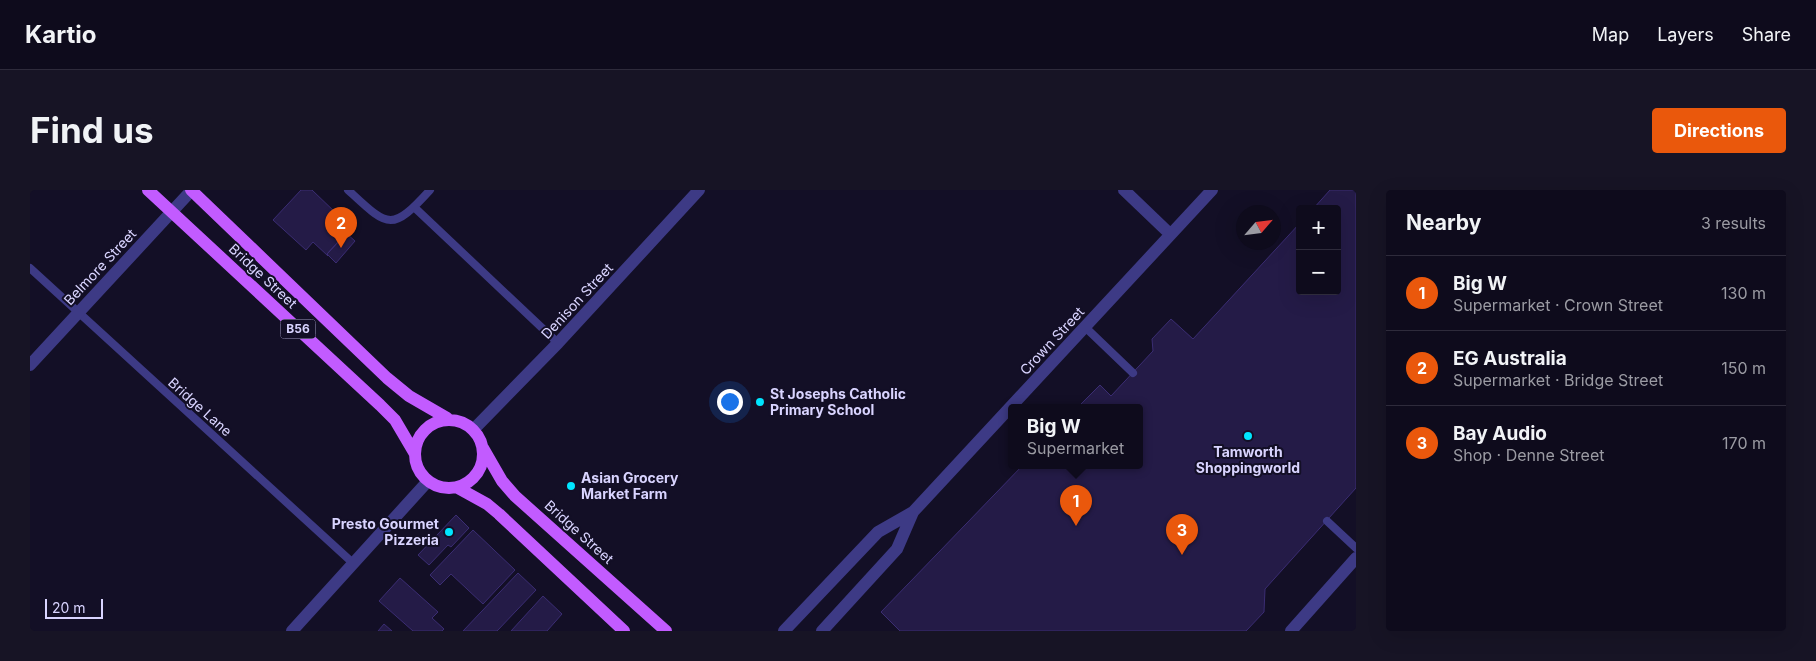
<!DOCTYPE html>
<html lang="en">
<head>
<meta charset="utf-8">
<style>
  body { margin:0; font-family:Inter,sans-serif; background:#171425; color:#f1f3f6 }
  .controls { position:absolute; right:15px; top:15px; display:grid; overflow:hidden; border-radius:5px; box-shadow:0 5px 20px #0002 }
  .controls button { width:45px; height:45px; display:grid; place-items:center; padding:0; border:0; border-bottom:1px solid #2e2b3b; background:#0e0b1c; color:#f1f3f6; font:25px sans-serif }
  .compass { position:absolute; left:1206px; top:15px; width:45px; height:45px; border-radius:50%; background:#0e0b1c; box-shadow:0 5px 20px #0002; rotate:62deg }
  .scale { position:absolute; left:15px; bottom:12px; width:58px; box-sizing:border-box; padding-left:5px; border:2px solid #d9d4ff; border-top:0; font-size:14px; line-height:18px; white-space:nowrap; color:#d9d4ff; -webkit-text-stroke:4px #130f26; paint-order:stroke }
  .you { position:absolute; left:699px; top:211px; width:18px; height:18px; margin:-12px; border:4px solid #fff; border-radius:50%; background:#1a73e8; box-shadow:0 0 0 8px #1a73e833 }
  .badge { display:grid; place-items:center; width:32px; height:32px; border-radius:50%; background:#ea580c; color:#fff; font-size:16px; font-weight:700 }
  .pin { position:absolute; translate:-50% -41px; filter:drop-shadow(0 1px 2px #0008) }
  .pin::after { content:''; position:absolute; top:26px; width:18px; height:15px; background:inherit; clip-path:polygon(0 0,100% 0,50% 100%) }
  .popup { position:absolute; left:978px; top:214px; width:135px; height:65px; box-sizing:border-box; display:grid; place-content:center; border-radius:5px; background:#0e0b1c; filter:drop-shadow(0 1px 4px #0005); font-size:16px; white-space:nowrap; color:#9b9ba3 }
  .popup b { font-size:19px; color:#f1f3f6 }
  .popup::after { content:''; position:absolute; left:50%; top:100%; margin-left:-10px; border:10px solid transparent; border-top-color:#0e0b1c }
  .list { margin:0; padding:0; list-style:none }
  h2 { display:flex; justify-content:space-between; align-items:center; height:65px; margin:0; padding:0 20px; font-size:21px }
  h2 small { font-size:16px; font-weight:400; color:#9b9ba3 }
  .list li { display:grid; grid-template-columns:32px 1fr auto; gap:15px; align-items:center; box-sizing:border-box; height:75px; padding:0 20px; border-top:1px solid #2e2b3b }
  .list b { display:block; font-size:19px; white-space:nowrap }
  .list p { margin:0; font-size:16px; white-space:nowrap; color:#9b9ba3 }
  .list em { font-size:16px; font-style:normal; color:#9b9ba3 }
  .map { position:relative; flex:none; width:1326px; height:441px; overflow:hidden; border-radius:5px }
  header { display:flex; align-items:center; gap:30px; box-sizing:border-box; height:70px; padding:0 25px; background:#0e0b1c; border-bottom:1px solid #2e2b3b }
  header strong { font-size:24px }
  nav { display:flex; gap:28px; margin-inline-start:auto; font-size:18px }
  .intro { display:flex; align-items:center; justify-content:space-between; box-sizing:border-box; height:120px; padding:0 30px }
  h1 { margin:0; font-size:35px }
  .button { padding:12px 22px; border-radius:5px; background:#ea580c; color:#fff; font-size:18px; font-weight:700 }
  main { display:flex; gap:30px; padding:0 30px }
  aside { flex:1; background:#0e0b1c; border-radius:5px; box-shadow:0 5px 20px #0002 }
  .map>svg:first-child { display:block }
  .building { fill:#241b47; stroke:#3b2d73 }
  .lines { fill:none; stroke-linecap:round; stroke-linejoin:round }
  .service { stroke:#3d3a85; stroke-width:8 }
  .minor { stroke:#3d3a85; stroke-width:12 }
  .tertiary { stroke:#3d3a85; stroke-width:12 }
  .primary { stroke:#c25bff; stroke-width:12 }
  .poi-dot { fill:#00e5ff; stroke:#130f26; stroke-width:2 }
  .labels { text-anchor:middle; stroke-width:4; stroke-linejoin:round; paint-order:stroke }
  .shield { fill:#130f26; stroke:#9e99be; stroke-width:1 }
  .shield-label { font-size:12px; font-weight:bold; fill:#d9d4ff }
  .street-label { font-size:14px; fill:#d9d4ff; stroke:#130f26 }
  .poi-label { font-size:14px; font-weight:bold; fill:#d9d4ff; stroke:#130f26; text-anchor:start }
</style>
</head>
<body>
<header>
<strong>Kartio</strong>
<nav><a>Map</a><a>Layers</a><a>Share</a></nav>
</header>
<div class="intro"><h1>Find us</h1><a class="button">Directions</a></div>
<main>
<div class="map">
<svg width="1326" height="441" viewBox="0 0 1326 441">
  <rect width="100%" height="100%" fill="#130f26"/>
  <path class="building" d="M271 0H282L308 25 299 35 313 47 297 64 298 66 283 52 276 60 243 30Z
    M1300 0H1326V298L1235 399 1234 422 1216 441H870L851 422 993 275H1110V217H1048L1070 195 1081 206 1123 161 1122 149 1141 129 1163 149 1270 33V101H1307V19H1283Z
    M316 43 325 51 306 73 297 64Z
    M426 325 439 338 421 357 418 355 399 375 388 365Z
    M443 340 485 380 453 414 421 384 410 395 400 385Z
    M488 383 506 400 467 441H433Z
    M370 388 408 422 402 428 414 439 412 441H383L349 411Z
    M513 406 532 424 517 441H481Z
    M354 434 362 441H348Z"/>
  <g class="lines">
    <path class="service" d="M318 0C358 37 361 43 400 0
      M384 17 528 153
      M0 78 324 374
      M1055 137 1103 183
      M1297 331 1326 358"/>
    <path class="minor" d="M1094 0 1140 44
      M444 239 528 153 669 0
      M262 441 398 291
      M754 441 848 342 883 322 1182 0
      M792 441 867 359 883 322
      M1261 441 1326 368"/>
    <path class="tertiary" d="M0 175 161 1"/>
    <path class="primary" d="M118 0 350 215 365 230 385 264
      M161 0 357 188 379 206 417 228
      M385 264a34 34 0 1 1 68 0a34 34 0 1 1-68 0Z
      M453 258 472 291 485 306 636 441
      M428 298 457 314 469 324 594 441"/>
  </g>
  <g class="poi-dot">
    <circle cx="730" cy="212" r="5"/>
    <circle cx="1218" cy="246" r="5"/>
    <circle cx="541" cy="296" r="5"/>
    <circle cx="419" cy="342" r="5"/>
  </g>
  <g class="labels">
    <rect class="shield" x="250.5" y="129.5" width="35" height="19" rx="4"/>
    <g class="shield-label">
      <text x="268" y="143">B56</text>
    </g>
    <g class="street-label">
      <text transform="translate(70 77) rotate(-47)" y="5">Belmore Street</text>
      <text transform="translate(233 86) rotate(43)" y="5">Bridge Street</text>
      <text transform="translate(547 111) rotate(-47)" y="5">Denison Street</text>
      <text transform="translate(1022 151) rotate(-47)" y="5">Crown Street</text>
      <text transform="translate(170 217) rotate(42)" y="5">Bridge Lane</text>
      <text transform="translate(549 342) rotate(42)" y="5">Bridge Street</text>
    </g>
    <g class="poi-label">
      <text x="740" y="209">St Josephs Catholic<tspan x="740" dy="16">Primary School</tspan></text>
      <text x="1218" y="267" text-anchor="middle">Tamworth<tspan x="1218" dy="16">Shoppingworld</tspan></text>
      <text x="551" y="293">Asian Grocery<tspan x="551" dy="16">Market Farm</tspan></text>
      <text x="409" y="339" text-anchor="end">Presto Gourmet<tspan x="409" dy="16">Pizzeria</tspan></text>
    </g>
  </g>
</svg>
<div class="controls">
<button>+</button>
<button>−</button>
</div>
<svg class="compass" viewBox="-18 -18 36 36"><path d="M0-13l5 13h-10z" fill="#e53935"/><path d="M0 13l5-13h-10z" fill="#9b9ba3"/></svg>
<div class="scale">20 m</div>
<div class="you"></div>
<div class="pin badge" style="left:1046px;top:336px">1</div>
<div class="popup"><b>Big W</b>Supermarket</div>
<div class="pin badge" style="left:311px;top:58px">2</div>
<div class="pin badge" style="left:1152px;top:365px">3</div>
</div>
<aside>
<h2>Nearby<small>3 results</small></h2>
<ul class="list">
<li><span class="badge">1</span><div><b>Big W</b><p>Supermarket · Crown Street</p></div><em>130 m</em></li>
<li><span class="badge">2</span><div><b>EG Australia</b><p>Supermarket · Bridge Street</p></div><em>150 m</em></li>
<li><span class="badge">3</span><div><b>Bay Audio</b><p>Shop · Denne Street</p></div><em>170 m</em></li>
</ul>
</aside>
</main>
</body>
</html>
